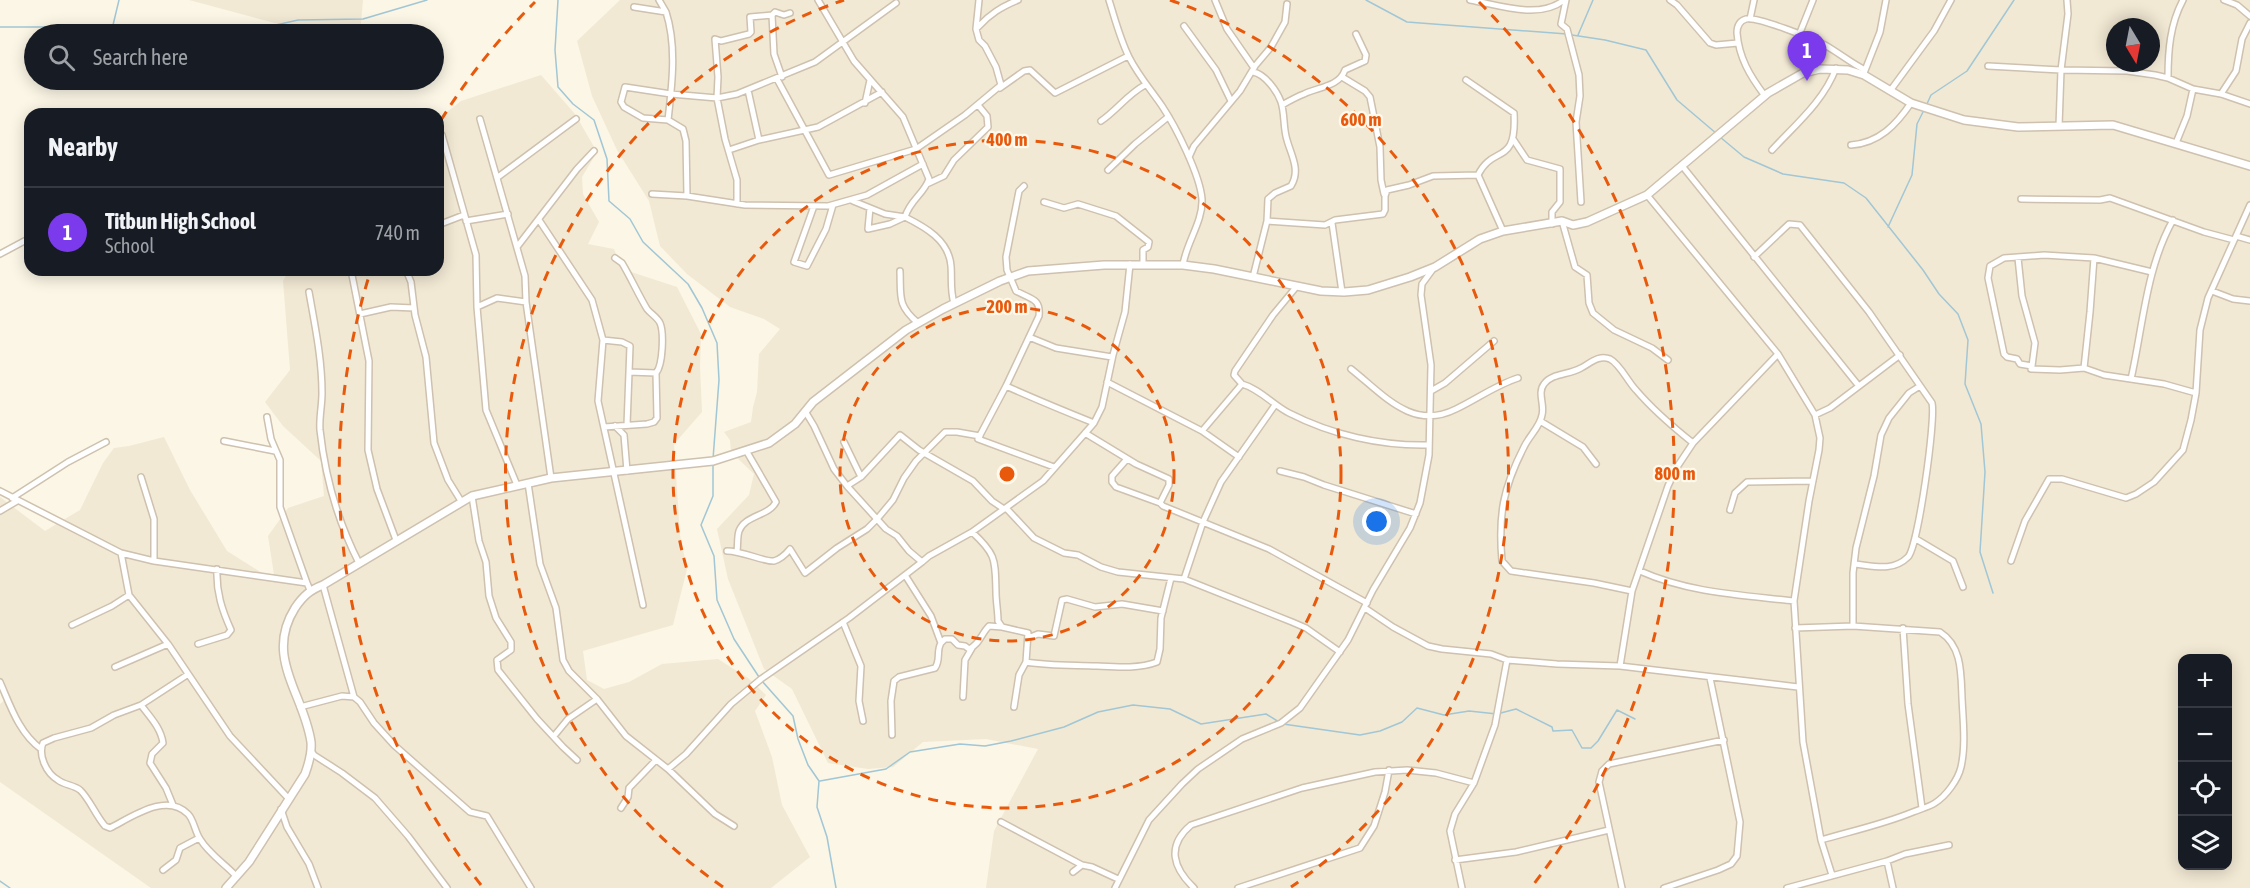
<!DOCTYPE html>
<html lang="en">
<head>
<meta charset="utf-8">
<style>
  body { margin:0; font-family:"Asap Condensed",sans-serif; background:#20242c; color:#f1f3f6 }
  .controls { position:absolute; right:18px; bottom:18px; display:grid; overflow:hidden; border-radius:12px; box-shadow:0 3px 15px #0003 }
  .controls button { width:54px; height:54px; display:grid; place-items:center; padding:0; border:0; border-bottom:2px solid #363941; background:#171b24; color:#f1f3f6; font:30px sans-serif }
  .compass { position:absolute; left:2106px; top:18px; width:54px; height:54px; border-radius:50%; background:#171b24; box-shadow:0 3px 15px #0003; rotate:170deg }
  .you { position:absolute; left:1377px; top:522px; width:21px; height:21px; margin:-15px; border:4px solid #fff; border-radius:50%; background:#1a73e8; box-shadow:0 0 0 9px #1a73e833 }
  .badge { display:grid; place-items:center; width:39px; height:39px; border-radius:50%; background:#7c3aed; color:#fff; font-size:20px; font-weight:700 }
  .pin { position:absolute; translate:-50% -50px; filter:drop-shadow(0 2px 3px #0008) }
  .pin::after { content:''; position:absolute; top:32px; width:21px; height:18px; background:inherit; clip-path:polygon(0 0,100% 0,50% 100%) }
  .list { margin:0; padding:0; list-style:none }
  h2 { display:flex; justify-content:space-between; align-items:center; height:78px; margin:0; padding:0 24px; font-size:26px }
  h2 small { font-size:20px; font-weight:400; color:#9ea1a6 }
  .list li { display:grid; grid-template-columns:39px 1fr auto; gap:18px; align-items:center; box-sizing:border-box; height:90px; padding:0 24px; border-top:2px solid #363941 }
  .list b { display:block; font-size:22px; white-space:nowrap }
  .list p { margin:0; font-size:20px; white-space:nowrap; color:#9ea1a6 }
  .list em { font-size:20px; font-style:normal; color:#9ea1a6 }
  .icon { flex:none; width:33px; height:33px; fill:none; stroke:currentColor; stroke-width:2; stroke-linecap:round; stroke-linejoin:round }
  .map { position:relative; flex:none; width:2250px; height:888px; overflow:hidden }
  .search { position:absolute; background:#171b24; box-shadow:0 3px 15px #0003; left:24px; top:24px; width:420px; height:66px; display:flex; align-items:center; gap:15px; box-sizing:border-box; padding:0 21px; border-radius:33px; color:#9ea1a6; font-size:22px }
  .panel { position:absolute; background:#171b24; box-shadow:0 3px 15px #0003; left:24px; top:108px; width:420px; height:168px; border-radius:18px }
  .map>svg:first-child { display:block }
  .residential { fill:#f2e9d4; fill-rule:evenodd }
  .lines { fill:none; stroke-linecap:round; stroke-linejoin:round }
  .stream { stroke:#a1c6d5; stroke-width:1.5 }
  .minor-casing { stroke:#cec1af; stroke-width:8 }
  .tertiary-casing { stroke:#cec1af; stroke-width:10 }
  .minor { stroke:#fff; stroke-width:5 }
  .tertiary { stroke:#fff; stroke-width:7 }
  .ring { fill:none; stroke:#e8590c; stroke-width:3; stroke-dasharray:10 8 }
  .centre { fill:#e8590c; stroke:#fef9eb; stroke-width:3 }
  .ring-label { font-size:18px; text-anchor:middle; font-weight:bold; fill:#e8590c; stroke:#fef9eb; stroke-width:4.5; stroke-linejoin:round; paint-order:stroke }
</style>
</head>
<body>
<div class="map">
<svg width="2250" height="888" viewBox="0 0 2250 888">
  <rect width="100%" height="100%" fill="#fbf6e5"/>
  <path class="residential" d="M189 0H363L360 34H315Z
    M620 0H2250V888H986L994 831 1038 749 986 739 923 742 893 767 868 769 828 763 792 689 764 669 728 579 717 529 749 495 754 474 731 452 730 440 724 432 751 422 753 407 757 392 759 354 780 329 764 319 730 307 687 274 660 246 649 201 617 150 592 96 577 41ZM2115 27H2151V63H2115ZM2182 658H2228V866H2182Z
    M541 75 575 114 597 152 582 177 583 194 599 222 588 244 614 249 622 269 677 287 701 334 700 367 702 412 674 444 680 535 687 569 673 625 583 651 587 680 604 689 629 682 662 664 718 659 748 678 766 695 755 711 772 757 782 805 810 857 771 888H151L0 782V704L10 695 0 677V497L45 531 80 510 103 463 114 448 129 446 164 437 190 490 227 551 275 581 268 536 288 508 324 496 321 461 283 426 265 402 290 370 283 281 289 270H438V119L461 101Z"/>
  <g class="lines">
    <path class="stream" d="M558 0 555 50 558 87 573 104 594 120 607 159 609 201 630 219 643 242 688 284 702 308 717 343 719 380 713 459
      M1366 0 1407 22 1567 34
      M113 25 119 0
      M0 27H112L135 34
      M236 34 298 20 363 19 427 0
      M1572 35 1605 40 1646 50 1677 100 1717 134
      M1578 35 1593 0
      M1926 106 1931 95 1967 71 2014 0
      M1720 137 1744 157 1783 174 1844 183 1866 198 1923 270 1939 294 1958 314 1968 340 1965 384 1981 424 1985 472 1980 552 1993 593
      M1888 227 1912 175 1917 124 1924 110
      M713 464V496L701 525 714 556 717 600 734 639 759 677
      M762 681 793 716 798 739 808 765 819 781 817 807 827 837 836 888
      M1283 724 1360 735 1380 731 1402 722 1417 708 1444 715 1469 711 1497 714 1516 709 1552 727 1553 731 1572 730 1582 748H1591L1598 741 1617 710 1635 719
      M820 781 886 769 910 752 960 744 985 746 1011 741 1064 727 1098 712 1133 705 1170 709 1201 724 1266 714 1279 722
      M0 881 10 888"/>
    <g class="minor-casing">
      <path id="minor" d="M659 0 666 12
        M818 0 854 61 903 117 929 179C924 194 910 200 905 217 925 227 949 240 951 266 952 279 950 290 954 303
        M1109 0C1115 19 1120 39 1129 57 1138 75 1151 90 1162 106 1176 127 1200 175 1202 199 1203 222 1186 243 1183 265
        M1215 0 1227 29 1254 68
        M1470 0C1499 5 1539 20 1564 0
        M1566 0 1561 24 1567 29 1579 75 1580 96 1576 122 1581 202
        M1670 0 1677 5 1710 43 1716 45 1738 43
        M2224 0 2237 5 2250 16
        M634 7 666 12C677 46 672 85 668 120
        M772 15 774 54 782 77
        M1750 19 1754 0
        M1184 26 1216 70 1231 101
        M978 27C990 14 1001 7 1018 0
        M1799 35 1813 0
        M1988 66 2061 70 2127 71 2155 75 2168 78 2193 89 2221 94 2250 104
        M1253 72C1265 74 1277 91 1281 102 1285 114 1283 128 1287 140 1291 155 1301 170 1291 186L1275 193 1268 199 1267 221 1253 277
        M1864 73 1880 32 1886 0
        M1342 77 1365 91 1370 97 1380 147 1381 180 1384 194
        M2168 78C2168 51 2170 24 2183 0
        M777 79 829 175 916 149 965 115 1001 85 996 67 985 46 979 40 976 29 979 0
        M1466 80 1514 113C1517 167 1493 144 1478 175L1503 231
        M1000 88 1024 71 1030 70 1055 93 1128 56
        M748 90 759 140
        M1890 91 1934 31 1951 0
        M2221 94 2236 71 2242 39 2250 23
        M1765 96C1750 76 1739 58 1737 33 1737 26 1739 21 1746 19 1757 16 1813 39 1825 45 1839 53 1851 63 1865 70
        M865 103 870 80
        M1282 105C1289 101 1296 97 1304 94 1318 87 1339 87 1345 70L1365 61 1366 55 1356 34
        M480 119 525 276 526 302 551 478
        M1101 121C1117 110 1128 94 1145 85
        M2059 126 2061 70 2068 14 2067 0
        M442 135 476 255 477 307
        M1513 139 1527 160 1560 169V202L1552 212V224
        M2176 143 2187 116 2193 89
        M1851 145C1879 143 1896 125 1911 103
        M729 150 759 140 818 127 882 92
        M1772 150C1795 125 1824 101 1836 68
        M1189 157 1194 146 1240 91 1255 66 1271 47 1285 22 1287 4
        M1683 167 1858 385
        M1108 170 1135 144 1168 117
        M498 177 576 119
        M927 184 944 176 954 160 988 127 987 116 978 105
        M1024 186 1019 191 1006 257 1007 270 1016 291C1030 299 1041 298 1039 316L1006 386 978 439 1054 467
        M652 194 687 196 745 205 828 206 867 195 923 164
        M1647 195 1778 354 1815 415 1820 438 1819 450 1809 501 1794 601 1803 742 1821 840 1832 875
        M687 196 686 141 683 129 668 120 643 118 624 107 621 102 625 87 671 94 717 98 737 94 815 62 896 3
        M2021 199 2100 200 2110 198 2204 232 2234 240
        M853 201 885 214 905 217 890 224 868 229 870 208
        M1044 202 1064 208 1078 204 1116 216 1149 242 1148 247 1143 250V264
        M737 204V180L725 139 717 98 718 77 715 39 721 41 749 34 751 32 750 17 772 15 775 12 784 15 790 13
        M814 206 794 262 807 266 826 229 833 205
        M539 220 592 300 603 340 598 401 643 605
        M466 221 508 214
        M1267 221 1325 225 1335 220 1383 214 1385 210V196L1387 190 1409 185 1433 176 1478 175
        M1562 221 1575 267 1587 275 1589 303 1593 313 1614 330 1652 348 1668 360
        M1332 223 1342 292
        M438 225 464 215
        M2236 236 2250 240
        M517 247 577 169 594 151
        M0 254 30 238
        M1754 257 1789 224 1800 225 1869 312 1932 403C1936 419 1918 547 1908 557 1893 572 1874 566 1855 564
        M615 258 622 263C631 278 638 294 647 309 651 314 657 317 660 323 664 332 663 365 656 373
        M2018 258 2022 296 2035 343 2032 366
        M351 270 369 361 368 450 377 489 396 540
        M406 270 411 282 415 315 426 357 434 443 448 480 461 501
        M900 271C901 297 897 305 918 323
        M2152 272 2094 258 2044 255 2004 258 1990 266 1988 278 2004 354 2007 357 2017 359 2020 364 2032 366 2031 369 2060 370 2084 368 2104 375 2164 384 2196 393
        M2212 291 2233 299 2250 301
        M309 292C315 326 322 359 322 393 322 406 319 418 320 430 325 476 338 522 359 563
        M360 314 391 307 414 308
        M1029 337 1056 348 1112 357
        M603 340 622 342 630 346 627 425
        M2084 368 2090 312 2094 258
        M1351 369C1384 395 1412 431 1456 409 1477 399 1496 385 1518 378
        M2131 379C2143 326 2146 268 2173 220
        M1107 382 1202 431 1239 457
        M1242 384 1234 375 1235 371 1273 315 1297 286
        M1006 386C1035 399 1064 411 1094 423
        M1431 391 1445 383 1494 341
        M805 411 814 426 834 469 847 486 886 529 897 536 909 551 922 562 929 556 972 532 1043 481 1094 423 1102 407 1113 355 1125 312 1130 264
        M1815 415 1830 408 1900 355
        M267 417 271 439 280 460V507L307 583
        M1540 421 1583 447 1596 464
        M615 426 624 435 627 471
        M604 427 647 424 654 422 657 418 656 373 629 372
        M1202 431 1242 384C1260 389 1273 405 1289 413 1332 435 1381 446 1428 445
        M1085 433 1136 464 1169 479V485L1160 503 1163 506 1269 549 1367 603
        M224 441 275 451
        M844 442 861 477
        M1127 459 1112 476V482L1116 487 1160 503
        M1280 471 1304 477 1324 485 1416 514
        M141 477 154 519V561
        M528 483 540 564 556 608 563 660 569 671 597 699 626 736 668 769 686 754 731 704 761 679 849 618 922 562
        M517 485 486 410 477 307 497 298 526 302
        M847 486 861 477 900 435 919 450 973 481 992 501 1004 509
        M0 491 121 553 154 561 307 583 310 590
        M472 496 479 541 486 562 489 596 496 618 511 642V650L497 660 498 670 537 719 563 747 577 760
        M12 498 68 462 106 442
        M1006 508 1034 538 1064 553 1078 555 1101 567 1118 572 1184 579 1292 622 1306 628 1340 652
        M1730 510 1735 493 1747 482 1813 481
        M0 511 17 501
        M972 532C997 555 995 560 996 592 996 602 998 611 998 621L1002 627 1028 633 1026 662 1019 675 1014 707
        M1916 539 1953 561 1963 587
        M727 551C742 551 765 562 774 561 781 559 786 554 790 549L805 573 837 548 867 529 878 518 893 500 904 478 916 461 945 432H957L980 436
        M737 551C738 545 737 537 739 531 745 515 769 516 776 502L747 452
        M121 553 129 595 168 644 230 736 289 799
        M2011 561 2025 521 2049 479H2062L2126 498 2136 494 2154 482 2183 450 2191 420 2196 393 2200 330 2208 298 2250 205
        M1640 571C1689 593 1742 595 1794 601
        M1184 579 1203 522 1221 482 1275 405
        M323 585 354 697
        M1632 591 1594 583 1511 571 1502 561C1498 515 1503 488 1524 447 1529 436 1540 427 1542 415 1545 405 1537 393 1544 384 1552 373 1569 375 1581 368 1589 364 1599 354 1610 359 1620 364 1628 382 1636 390 1653 410 1673 427 1693 443
        M1365 608 1393 627 1428 646 1442 649 1491 654 1507 660 1557 664 1620 666 1798 687
        M843 622 861 666 859 701 863 721
        M72 625 112 606 129 595
        M1853 626V573L1856 548 1874 476 1881 435 1889 418 1909 393 1920 386
        M1795 628 1853 626 1940 632C1962 646 1961 673 1962 698 1963 720 1966 745 1961 767 1958 780 1946 796 1935 803 1929 807 1920 809 1913 812 1884 824 1852 831 1821 840
        M1903 628 1908 704 1922 808
        M1028 638 1038 634 1054 636 1062 600 1067 599 1095 607 1122 604 1163 611
        M941 643 945 639H952L958 645 965 646 969 649C980 644 981 634 989 626L1002 627
        M198 644 227 635 231 630C222 610 216 592 217 569
        M1026 662C1050 666 1073 665 1097 666 1116 667 1139 669 1157 662L1160 649 1161 618 1171 578
        M1620 666 1632 591 1668 486 1677 467 1693 443 1778 354
        M115 667 168 644
        M187 675 141 705 114 715 91 728 54 738 43 743C38 755 46 773 58 780 64 785 74 785 80 790 89 798 96 816 105 826L110 828C132 817 166 792 188 814 194 820 195 832 200 839 209 854 225 864 236 876
        M0 682C10 705 19 733 41 749
        M963 697 965 660 972 648
        M141 705C150 717 161 728 163 743L152 754 150 763 166 788 173 805
        M300 707 342 696 354 697 360 702 374 723 394 745 470 812 487 816 531 888
        M892 735 891 701 894 681 899 677 935 668C941 660 936 651 941 643L931 616 905 575
        M554 736 568 719 597 699
        M311 751 314 755 342 773 375 798 408 836 447 888
        M668 769 715 814 734 826
        M621 808 628 797 629 788 656 760
        M281 809 287 827 309 864 318 888
        M1001 822 1082 865
        M1455 860 1516 852 1609 830
        M1887 861 1893 888
        M163 870 176 860 180 848 199 838
        M1073 872 1082 865 1092 867 1118 879
        M1115 888 1149 820 1182 784 1198 769 1242 739 1281 723 1300 708 1348 640 1373 590 1410 528 1420 503 1429 455 1431 365 1421 295 1422 284 1433 269
        M1194 888C1173 868 1166 846 1191 825L1302 788 1375 772 1407 770 1436 773 1474 783
        M1238 888 1360 848 1374 826 1385 792 1389 770
        M1462 888 1450 831 1455 814 1474 783 1495 725 1507 660
        M1622 888 1599 782 1602 771 1609 764 1724 740
        M1664 888 1718 870 1731 864 1737 856 1740 822 1710 678
        M1787 888 1887 861 1905 854 1949 845"/>
    </g>
    <g class="tertiary-casing">
      <path id="tertiary" d="M226 888 249 862 305 774C309 763 312 753 311 742 304 694 264 657 295 608 303 596 310 590 323 585L472 496 551 478 713 461 769 443 795 424 813 402 906 330 943 309 1000 281 1028 271 1104 265H1183L1214 269 1321 291 1344 292 1368 290 1410 277 1435 267 1480 239 1503 231 1562 221 1573 225 1587 222 1647 195 1768 93 1803 73 1820 69 1848 70 1864 75 1911 103 1964 120 2018 127 2113 125 2250 166"/>
    </g>
    <use href="#minor" class="minor"/>
    <use href="#tertiary" class="tertiary"/>
  </g>
  <g class="ring">
    <circle cx="1007" cy="474" r="167"/>
    <circle cx="1007" cy="474" r="334"/>
    <path d="M723 887A501 501 0 0 1 844 0M1170 0A501 501 0 0 1 1291 887"/>
    <path d="M481 885A668 668 0 0 1 370 273M441 120A668 668 0 0 1 535 2M1479 2A668 668 0 0 1 1533 885"/>
  </g>
  <circle cx="1007" cy="474" r="9" class="centre"/>
  <g class="ring-label">
    <text x="1361" y="126">600 m</text>
    <text x="1007" y="146">400 m</text>
    <text x="1007" y="313">200 m</text>
    <text x="1675" y="480">800 m</text>
  </g>
</svg>
<div class="controls">
<button>+</button>
<button>−</button>
<button><svg class="icon" aria-label="locate" viewBox="0 0 24 24"><circle cx="12" cy="12" r="6"/><path d="M12 2v4M12 18v4M2 12h4M18 12h4"/></svg></button>
<button><svg class="icon" aria-label="layers" viewBox="0 0 24 24"><path d="M12 4l9 5-9 5-9-5zM3 14l9 5 9-5"/></svg></button>
</div>
<svg class="compass" viewBox="-18 -18 36 36"><path d="M0-13l5 13h-10z" fill="#e53935"/><path d="M0 13l5-13h-10z" fill="#9ea1a6"/></svg>
<div class="you"></div>
<div class="pin badge" style="left:1807px;top:81px">1</div>
<div class="search"><svg class="icon" aria-label="search" viewBox="0 0 24 24"><circle cx="10" cy="10" r="6"/><path d="M15 15l6 6"/></svg>Search here</div>
<section class="panel">
<h2>Nearby<small></small></h2>
<ul class="list">
<li><span class="badge">1</span><div><b>Titbun High School</b><p>School</p></div><em>740 m</em></li>
</ul>
</section>
</div>
</body>
</html>
